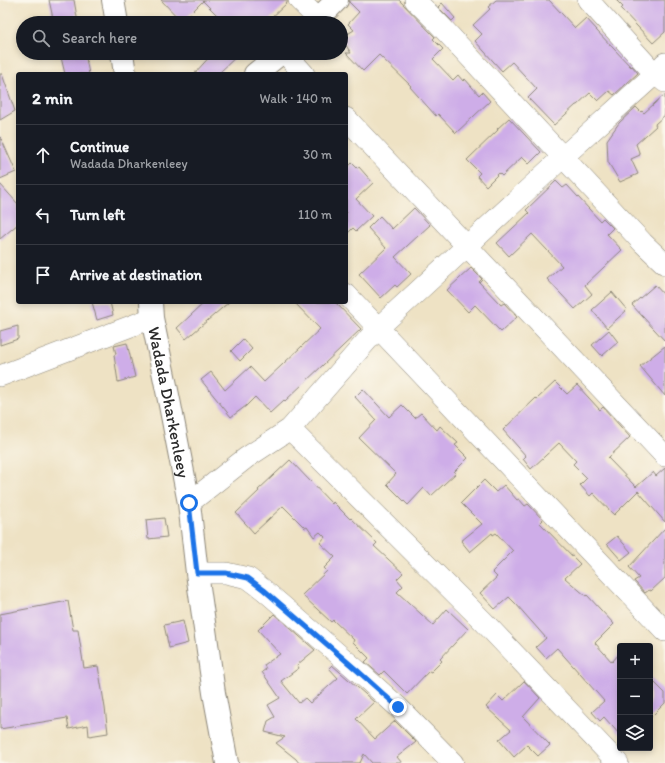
<!DOCTYPE html>
<html lang="en">
<head>
<meta charset="utf-8">
<style>
  body { margin:0; font-family:Itim,sans-serif; background:#242831; color:#f1f3f6 }
  .controls { position:absolute; right:12px; bottom:12px; display:grid; overflow:hidden; border-radius:4px; box-shadow:0 2px 6px #0003 }
  .controls button { width:36px; height:36px; display:grid; place-items:center; padding:0; border:0; border-bottom:1px solid #363941; background:#171b24; color:#f1f3f6; font:20px sans-serif }
  .stop { position:absolute; width:12px; height:12px; margin:-9px; border:3px solid #1a73e8; border-radius:50%; background:#fff }
  .stop.end { background:#1a73e8; border-color:#fff; box-shadow:0 1px 4px #0008 }
  .list { margin:0; padding:0; list-style:none }
  h2 { display:flex; justify-content:space-between; align-items:center; height:52px; margin:0; padding:0 16px; font-size:17px }
  h2 small { font-size:13px; font-weight:400; color:#9ea1a6 }
  .list li { display:grid; grid-template-columns:26px 1fr auto; gap:12px; align-items:center; box-sizing:border-box; height:60px; padding:0 16px; border-top:1px solid #363941 }
  .list b { display:block; font-size:15px; white-space:nowrap }
  .list p { margin:0; font-size:13px; white-space:nowrap; color:#9ea1a6 }
  .list em { font-size:13px; font-style:normal; color:#9ea1a6 }
  .icon { flex:none; width:22px; height:22px; fill:none; stroke:currentColor; stroke-width:2; stroke-linecap:round; stroke-linejoin:round }
  .map { position:relative; flex:none; width:665px; height:763px; overflow:hidden }
  .search { position:absolute; background:#171b24; box-shadow:0 2px 6px #0003; left:16px; top:16px; width:332px; height:44px; display:flex; align-items:center; gap:10px; box-sizing:border-box; padding:0 14px; border-radius:22px; color:#9ea1a6; font-size:15px }
  .panel { position:absolute; background:#171b24; box-shadow:0 2px 6px #0003; left:16px; top:72px; width:332px; height:232px; border-radius:4px }
  .map>svg:first-child { display:block }
  .building { fill:#ceade8 }
  .lines { fill:none; stroke-linecap:round; stroke-linejoin:round }
  .minor-casing { stroke:#8c8678; stroke-width:22 }
  .major-casing { stroke:#8c8678; stroke-width:24 }
  .minor { stroke:#fff; stroke-width:21 }
  .major { stroke:#fff; stroke-width:22 }
  .route { stroke:#1a73e8; stroke-width:5 }
  .labels { text-anchor:middle; stroke-width:4; stroke-linejoin:round; paint-order:stroke }
  .street-label { font-size:17px; fill:#2b2b2b; stroke:#fbf7ec }
</style>
</head>
<body>
<div class="map">
<svg width="665" height="763" viewBox="0 0 665 763">
  <rect width="100%" height="100%" fill="#fbf7ec"/>
  <filter id="ink" filterUnits="userSpaceOnUse"><feTurbulence type="fractalNoise" baseFrequency=".025" numOctaves="2"/><feDisplacementMap in="SourceGraphic" scale="8" xChannelSelector="R" yChannelSelector="G"/><feConvolveMatrix kernelMatrix="1 2 1 2 8 2 1 2 1" color-interpolation-filters="sRGB"/></filter>
  <filter id="wash" filterUnits="userSpaceOnUse"><feTurbulence type="fractalNoise" baseFrequency=".012" numOctaves="4" result="noise"/><feDisplacementMap in="SourceGraphic" scale="16" xChannelSelector="R" yChannelSelector="G"/><feGaussianBlur stdDeviation="0.9" result="paint"/><feColorMatrix in="noise" values="0 0 0 0 0 0 0 0 0 0 0 0 0 0 0 0 0 1.4 0 .05"/><feComposite in="paint" operator="in"/></filter>
  <g filter="url(#wash)">
    <rect width="100%" height="100%" fill="#eee2c4"/>
    <g id="blocks">
      <path class="building" d="M49 0H74L78 23H54Z
        M161 0H287V3L266 23H225L203 1 182 22Z
        M349 0H399L435 37 433 39 443 49 433 59 453 80 458 75 463 81 465 79 479 95 482 92 490 101 456 133 438 114 436 116 410 87 411 86 379 55 363 71 346 53H351L341 38 354 30 348 24 359 12 349 2Z
        M496 0H549L575 28 586 18 597 30H596L631 67 632 66 638 73 614 95 609 91 598 101 590 93 577 105H576L554 125 528 98 537 89 512 62 502 71 475 41 482 34 473 25 490 9 488 7Z
        M616 0H665V32L653 43 621 9 623 7Z
        M442 3 455 18 452 21 438 7Z
        M60 53H85L89 74H65Z
        M213 53H240L218 74H194Z
        M0 74H2L15 111 0 120Z
        M665 94V115L655 124 656 126 636 144 640 155 631 159 638 174 620 182 608 162 607 140 619 123 636 107 641 112 642 111 644 113Z
        M509 118 541 152 529 164 522 157 502 176 499 173 486 186 477 176 480 173 467 160 498 130 497 129Z
        M0 136 16 172 0 179Z
        M352 163 357 168 359 167 373 183 356 199 372 216 356 231 353 228 346 235V169Z
        M556 181 563 188 567 185 600 221 603 218 613 228 607 234 622 250 585 285 592 294 575 309 547 279 562 266 532 234 509 256 497 243 529 213 526 210Z
        M0 184 18 204V224L0 239Z
        M414 208 430 225 395 257 411 274 397 287 395 285 381 298 359 274 386 248 368 228 380 216 392 229Z
        M471 268 482 279 479 282 501 305 504 303 517 317 501 332 475 305 468 312 447 290Z
        M655 285 665 296V341L632 305Z
        M612 292 627 310 607 328 592 310Z
        M92 302H110L113 315 97 320Z
        M205 302H229L186 339 177 328Z
        M294 302H335L361 329 285 401 284 400 270 413 255 397 246 406 231 417 201 380 211 372 225 390 250 367 264 382 320 329Z
        M18 326V339L0 345V331Z
        M609 330 618 342 602 356 592 345Z
        M243 339 252 349 240 361 231 351Z
        M127 343 135 377 118 382 114 355 116 354 114 346Z
        M665 346V396L640 366Z
        M555 382 567 394 577 385 600 410 603 407 630 437 608 458 636 487 653 472 656 476 665 468V522L638 491 614 515 593 493 590 496 580 485 587 478 573 464 576 461 559 443 531 469 523 459 526 456 503 430 536 398 537 399Z
        M363 389 389 417 402 405 415 418 421 413 437 430 440 426 458 443 455 445 468 458 454 472 456 473 431 496 424 488 408 505 387 484 396 474 359 438 376 420 355 397Z
        M290 460 332 504 333 502 350 519 351 518 377 543 374 546 403 573 397 579 403 586 397 592 433 625 447 609 468 629 440 659 442 661 431 672 429 671 407 694 384 671 380 675 365 662 369 658 353 642 354 640 333 620 331 622 302 595 327 571 324 568 335 557 320 543 325 537 320 532 314 537 307 527 305 528 283 506 254 533 236 513 259 491 258 490Z
        M484 480 496 492 504 485 517 500 519 499 525 506 528 504 543 520 540 523 580 564 565 578 586 596 587 595 614 624 595 643 612 662 620 653V735L604 717 600 721 592 712 604 701 557 648 546 658 536 647 546 638 516 604 509 597 495 609 480 593 497 577 492 572 513 551 496 533 493 535 492 533 470 552 461 541 482 524 461 503Z
        M164 518 167 537 148 539 146 520Z
        M665 528V578L651 591 649 590 645 593 634 581 639 578 629 567Z
        M617 536 631 552 621 560 607 544Z
        M68 601 73 630H78L84 668 98 666 105 708 108 733 89 736 88 725 69 729 67 718 0 729V614Z
        M274 614 315 650 297 665 299 668 281 681 299 703 305 698 310 703 338 678 329 668 332 665 374 702 356 719 375 739 395 721 416 742 397 757 402 763H372L364 754 360 763H299L296 759 276 743 285 737 265 732 268 721 275 717 268 705 280 698 262 672 266 669 264 665 280 654 258 630Z
        M183 621 188 643 169 648 164 625Z
        M650 678 665 693V703L650 718Z
        M524 681 540 698 523 717 550 745 538 756 527 745 514 757 499 740 511 730 486 707 497 695 503 701Z"/>
    </g>
  </g>
  <g filter="url(#ink)">
    <use href="#blocks" fill-opacity="0" stroke="#8c8678" stroke-width="1"/>
    <g class="lines">
      <g class="minor-casing">
        <path id="minor" d="M299 0 318 19
          M415 0 437 22 643 243 665 264
          M588 0 655 74 665 82
          M285 53 304 74
          M346 118 665 456
          M346 294 665 631
          M0 376 152 318
          M290 429 483 621 618 763
          M189 503 246 458 290 429 378 328 467 246 563 157 655 74 665 63
          M197 573H226L248 578 264 590 359 672 398 707 453 763"/>
      </g>
      <g class="major-casing">
        <g id="major">
          <path d="M113 0 117 23"/>
          <path d="M314 23 337 0"/>
          <path d="M122 53 125 74"/>
          <path d="M255 74 281 53"/>
          <path id="s1" d="M151 302 152 318 170 405 189 503 197 573 214 693 227 763"/>
        </g>
      </g>
      <use href="#minor" class="minor"/>
      <use href="#major" class="major"/>
    </g>
  </g>
  <g class="lines" filter="url(#ink)">
    <path class="route" d="M189 503 197 573H226L248 578 264 590 359 672 398 707"/>
  </g>
  <g class="labels">
    <g class="street-label">
      <text dy="6" stroke="none"><textPath href="#s1" startOffset="102">Wadada Dharkenleey</textPath></text>
    </g>
  </g>
</svg>
<div class="controls">
<button>+</button>
<button>−</button>
<button><svg class="icon" aria-label="layers" viewBox="0 0 24 24"><path d="M12 4l9 5-9 5-9-5zM3 14l9 5 9-5"/></svg></button>
</div>
<div class="stop" style="left:189px;top:503px"></div>
<div class="stop end" style="left:398px;top:707px"></div>
<div class="search"><svg class="icon" aria-label="search" viewBox="0 0 24 24"><circle cx="10" cy="10" r="6"/><path d="M15 15l6 6"/></svg>Search here</div>
<section class="panel">
<h2>2 min<small>Walk · 140 m</small></h2>
<ul class="list">
<li><svg class="icon" aria-label="ahead" viewBox="0 0 24 24"><path d="M12 20V5M6 11l6-6 6 6"/></svg><div><b>Continue</b><p>Wadada Dharkenleey</p></div><em>30 m</em></li>
<li><svg class="icon" aria-label="left" viewBox="0 0 24 24"><path d="M17 20v-9H6M10 6l-5 5 5 5"/></svg><div><b>Turn left</b></div><em>110 m</em></li>
<li><svg class="icon" aria-label="arrive" viewBox="0 0 24 24"><path d="M6 21V4h12l-3 4 3 4H6"/></svg><div><b>Arrive at destination</b></div></li>
</ul>
</section>
</div>
</body>
</html>
